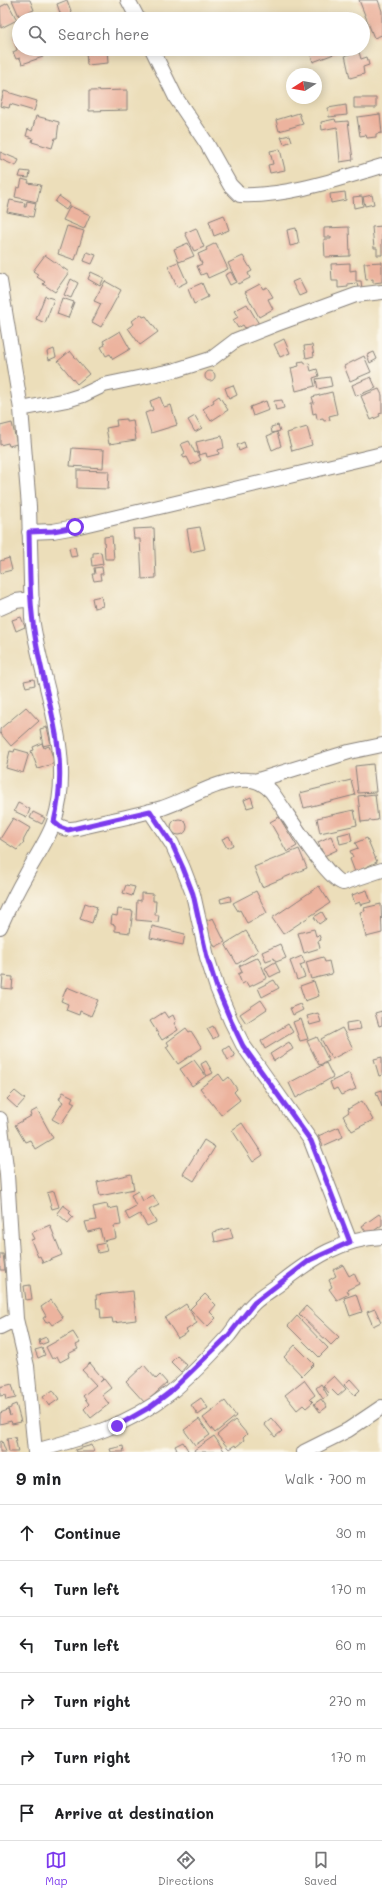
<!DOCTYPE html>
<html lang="en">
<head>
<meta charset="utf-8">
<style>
  body { margin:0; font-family:Mali,sans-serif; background:#f6f6f6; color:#202124 }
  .compass { position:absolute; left:286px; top:68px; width:36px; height:36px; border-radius:50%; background:#fff; box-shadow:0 2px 10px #0003; rotate:259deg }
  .stop { position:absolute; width:12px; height:12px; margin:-9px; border:3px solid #7c3aed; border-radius:50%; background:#fff }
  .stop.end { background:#7c3aed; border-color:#fff; box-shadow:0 1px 4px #0008 }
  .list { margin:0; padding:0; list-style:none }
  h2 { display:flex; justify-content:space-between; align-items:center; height:52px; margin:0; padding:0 16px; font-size:17px }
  h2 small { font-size:13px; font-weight:400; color:#757577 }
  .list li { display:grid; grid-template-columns:26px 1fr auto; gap:12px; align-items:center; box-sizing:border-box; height:56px; padding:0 16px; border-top:1px solid #e0e0e0 }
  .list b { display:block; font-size:15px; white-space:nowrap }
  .list em { font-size:13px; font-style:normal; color:#757577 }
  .icon { flex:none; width:22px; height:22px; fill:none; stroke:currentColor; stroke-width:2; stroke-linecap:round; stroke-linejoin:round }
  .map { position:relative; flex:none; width:382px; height:1452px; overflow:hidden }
  .search { position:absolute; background:#fff; box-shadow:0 2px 10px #0003; left:12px; right:12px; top:12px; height:44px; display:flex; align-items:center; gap:10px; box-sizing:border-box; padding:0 14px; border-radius:22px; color:#757577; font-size:15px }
  .sheet { height:388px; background:#fff }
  nav { display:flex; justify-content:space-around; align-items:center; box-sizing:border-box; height:56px; border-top:1px solid #e0e0e0; background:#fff; font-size:11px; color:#757577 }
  nav a { display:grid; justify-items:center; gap:2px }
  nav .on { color:#7c3aed }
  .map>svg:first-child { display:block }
  .building { fill:#ecb39e }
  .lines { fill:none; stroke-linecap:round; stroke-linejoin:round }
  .minor-casing { stroke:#87807a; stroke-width:16 }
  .minor { stroke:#fff; stroke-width:14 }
  .route { stroke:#7c3aed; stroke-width:5 }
</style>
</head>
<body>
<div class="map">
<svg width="382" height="1452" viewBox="0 0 382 1452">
  <rect width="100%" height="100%" fill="#fbf7ec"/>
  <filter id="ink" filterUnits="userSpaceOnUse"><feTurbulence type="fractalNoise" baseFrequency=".025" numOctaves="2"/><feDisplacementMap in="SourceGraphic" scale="8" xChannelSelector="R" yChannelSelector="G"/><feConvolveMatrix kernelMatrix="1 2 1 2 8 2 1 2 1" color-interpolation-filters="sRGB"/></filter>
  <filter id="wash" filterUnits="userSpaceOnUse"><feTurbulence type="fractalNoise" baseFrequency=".012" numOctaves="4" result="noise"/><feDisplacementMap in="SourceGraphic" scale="16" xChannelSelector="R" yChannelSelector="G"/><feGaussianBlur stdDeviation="0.9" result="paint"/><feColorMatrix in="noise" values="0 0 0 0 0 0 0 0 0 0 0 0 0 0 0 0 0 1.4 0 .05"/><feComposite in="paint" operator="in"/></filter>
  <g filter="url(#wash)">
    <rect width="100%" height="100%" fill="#ecdeba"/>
    <g id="blocks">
      <path class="building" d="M12 0H30L34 10 19 16Z
        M67 0 74 19H62L57 4Z
        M359 0H378L382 11V35L374 38Z
        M8 3 17 20 1 28 0 7Z
        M19 34V49H41L43 57 22 64 20 58 16 59 13 52 17 50 13 36Z
        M107 49 108 63 87 65 86 50Z
        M309 49H347L313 62Z
        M359 52 361 59 367 57 369 65 363 67 364 74 350 78 345 55Z
        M127 90V110L89 111V91Z
        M4 91 37 101 34 111 10 104 9 108 0 106Z
        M354 98H376V108H354Z
        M346 105 347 115 329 117 328 108Z
        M299 113 303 124 279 131 276 120Z
        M380 114 382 133 376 134V137L367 138 366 135 360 136 357 117Z
        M36 116 59 122 57 138H55L52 148 32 142 33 138 26 136 28 129 32 131Z
        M335 119 336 122 348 121 353 160 340 162 337 127 322 130 321 122Z
        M290 135 292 141 284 144 281 137Z
        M280 149 285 170 270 173 268 165 273 164 270 151Z
        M0 152 19 160 16 166 0 159Z
        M21 171 30 172 29 178 19 177Z
        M22 179 29 181 28 183 41 185 37 202 15 197 17 187 20 188Z
        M345 192 346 200 331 203 330 194Z
        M372 195 374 204 365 206 363 197Z
        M59 196 70 204 66 210 55 202Z
        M362 196 363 206 354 208 353 197Z
        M10 200 25 203 24 207H26L27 201 36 203 33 217 7 212Z
        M70 206 90 215 84 229 63 220Z
        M224 215 229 230 214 236 209 221Z
        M67 226 84 231 75 260 58 254Z
        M382 226V255H377V248H374L372 227Z
        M349 227 350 256 325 257 324 239H331V237H324V228Z
        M196 228 204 247 194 251 185 233Z
        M296 228 299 244 290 246 287 230Z
        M188 243 194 256 179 262 174 249Z
        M216 243 228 269 208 278 206 273 201 275 197 266 202 264 198 254 207 250 206 248Z
        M87 252 96 255 92 264 84 261Z
        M45 255 69 272 55 292 43 284 45 282 37 277 39 275 33 271Z
        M243 256 252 271 248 273 250 278 238 284 228 263Z
        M178 262 187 282 177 287 168 266Z
        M382 262V282L373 283V279L366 280 364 263Z
        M350 263V271L356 270V281H361L362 289H358L357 283 348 284V287L338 288V281H332L331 264Z
        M91 272 104 278 100 286 88 279Z
        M231 272 236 282 230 285 225 275Z
        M71 279 78 283 71 298 64 295Z
        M299 279 306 293 299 296 292 282Z
        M105 281 121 290 101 327 92 322 101 304 94 301Z
        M202 283 208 297 194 304 188 289Z
        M260 284 263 289 267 287 273 297 268 299 273 309 259 317 245 292Z
        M45 296 54 299 45 323 36 319Z
        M62 298 74 302 68 318 57 314Z
        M247 304 259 324 247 331 243 325 238 328 233 320 238 317 234 311Z
        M141 314 143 317 146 316 158 332 140 345 128 328 134 324 132 321Z
        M120 331 130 349 113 359 110 354 106 356 101 347 105 345 103 341Z
        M284 339 290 353 280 357 274 344Z
        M312 345 314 356 306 358 304 346Z
        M54 349 56 357 49 360 47 352Z
        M70 351 89 374 77 384 58 361Z
        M374 352 377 359 370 363 367 355Z
        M364 356 371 372 350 381 344 366Z
        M304 361 305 364 309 363 311 371 317 369 319 376 313 378 315 386 296 391 291 368 299 366 298 362Z
        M205 376a5 5 0 1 1 10 0a5 5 0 1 1-10 0Z
        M330 377 332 386 318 389 316 379Z
        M371 377 376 388 356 396 352 385Z
        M233 385 237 395 229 399 225 388Z
        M379 389 382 395V413L379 414 380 416 371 420 361 396Z
        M332 392 337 414 329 416 330 420 324 421 323 418 317 419 316 413 313 414 311 403H314L312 397Z
        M219 396 228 410 211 421 203 409 214 402 213 400Z
        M160 397 164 407 171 405 177 425 151 433 145 413 153 410 150 401Z
        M282 400 284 408 276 410 274 401Z
        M266 401 269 410 253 416 250 407Z
        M195 416 202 428 195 432 188 420Z
        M126 419V421L133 420 136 440 109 444 106 428 117 426 116 420Z
        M12 423 17 444 9 446 8 443 0 445V426Z
        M278 425 280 431 272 433 271 427Z
        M307 427 312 445 292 451 287 433Z
        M277 432 281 446 272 450 267 436Z
        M222 436 224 448 218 450 219 454 207 457 206 453 199 455 196 442Z
        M189 441 195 453 197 452 201 460 191 465 187 457 184 458 182 455 185 453 181 444Z
        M244 442 246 448 239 451 237 445Z
        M72 448 104 450 103 468 70 466Z
        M77 470 109 471 108 489 77 488Z
        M200 527 205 549 191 552 187 529Z
        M154 528 156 578 142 579 140 539H134L133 529Z
        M112 536 114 559H105L104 537Z
        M75 547 77 556 71 557 69 548Z
        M101 552 103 564 92 566 91 557H93V553Z
        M9 558 12 570 0 573V561Z
        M102 567 103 574H100L101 580 94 581 92 574H95L94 568Z
        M101 596 103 606 94 608 92 598Z
        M21 617 25 627 16 631 12 620Z
        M34 679 35 685 26 687 24 681Z
        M26 707 39 721 11 746 0 733V729Z
        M47 727 51 744 43 746 40 729Z
        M42 743 44 748 49 746 55 763 38 769 31 751 34 750 33 747Z
        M15 749 29 753 23 773 6 768 10 751 14 752Z
        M373 764 376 792 358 793 355 766Z
        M351 780 355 795 304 808 300 793Z
        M375 794 378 820 361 822 358 796Z
        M251 797 254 806 247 808 244 800Z
        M18 803 30 809 27 817 14 811Z
        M354 810 357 825 320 833 317 818Z
        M33 812 45 818 42 824 30 818Z
        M279 817 297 846 287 852 270 822Z
        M13 818 30 828 23 841 24 842 17 850 0 839Z
        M171 827a8 8 0 1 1 16 0a8 8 0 1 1-16 0Z
        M350 832 352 841 340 844 338 835Z
        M229 836 233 845 227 848 222 839Z
        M331 836 337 850 324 856 318 842Z
        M367 838 377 862 355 872 350 859 353 857 350 851 358 848 355 843Z
        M299 849 307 868 262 887 254 867Z
        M126 885 135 887 132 896 123 893Z
        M319 886 330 903 283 934 272 918Z
        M367 890 371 902 360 905V902L355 904 352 895Z
        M256 891 267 913 247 923 240 910 238 911 233 903Z
        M141 893 153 894V901H156L155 915H159L158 922 136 920 137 900 141 901Z
        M230 896 231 901 221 903 220 899Z
        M85 903 97 907 92 923 80 919Z
        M381 904 382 933 366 937 360 912 365 911 364 908Z
        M118 909 133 911 130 933 115 931V925L111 924 112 915 117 916Z
        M322 912 326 919 319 924 314 917Z
        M213 918 225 942 215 947 203 922Z
        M152 926 185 934 183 945 150 938Z
        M314 929 316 936 319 935 321 940 318 941 320 948 304 953 298 933Z
        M246 931 258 951 237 964 225 944Z
        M280 944 286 958 276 962 274 958 266 961 262 952Z
        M302 956 305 963 300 965 305 977 297 980 290 961Z
        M258 957 267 978 249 987 246 982 242 984 238 974 242 972 239 966Z
        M323 957 325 962 329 961 332 974 311 979 306 962Z
        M275 962 280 972 270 977 265 968Z
        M3 976 13 977 12 989 2 988Z
        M274 980 279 988 262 997 258 988Z
        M314 981 319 996 305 1001 300 986Z
        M67 987 98 1000 91 1016 80 1011 79 1015 66 1010 68 1004 61 1001Z
        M261 1000 267 1009 246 1023 240 1014Z
        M300 1004 303 1010 293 1015 290 1008Z
        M382 1011V1025L379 1026 375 1013Z
        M164 1012 168 1018 173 1015 176 1022 174 1023 178 1030 162 1040 150 1021Z
        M318 1013 321 1022 310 1025 307 1016Z
        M301 1019 308 1039 300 1041 293 1022Z
        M359 1021 361 1029 347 1031 346 1023Z
        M288 1024 293 1032 265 1049 261 1041Z
        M213 1026 218 1036 213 1039 207 1029Z
        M186 1028 189 1032 191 1031 202 1048 178 1064 166 1047 169 1045 167 1042Z
        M342 1028 353 1048 332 1059 321 1039Z
        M317 1037 329 1061 319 1065 307 1041Z
        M289 1042 293 1049 274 1061 270 1054Z
        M229 1046 235 1056 228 1060 223 1050Z
        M382 1057V1075L379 1076 374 1059Z
        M194 1060 206 1076 192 1086 180 1069Z
        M206 1061 213 1073 207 1076 201 1064Z
        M326 1063 333 1077 296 1098 289 1083Z
        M349 1073 356 1089 341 1095 337 1088 333 1090 330 1082Z
        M219 1074 224 1081 229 1077 237 1089 234 1092 240 1100 221 1115 200 1088Z
        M382 1090V1107L376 1092Z
        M15 1091 25 1099 17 1108 7 1099Z
        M63 1092 73 1097 71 1101 75 1103 61 1124 52 1119 63 1102 59 1099Z
        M362 1101 373 1120 352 1131 343 1116 349 1112 348 1109Z
        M37 1109 53 1138 35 1149 30 1140 25 1142 15 1125 31 1116 30 1113Z
        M242 1123 263 1155 253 1162 232 1130Z
        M339 1127 343 1137 323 1146 318 1136Z
        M204 1140 215 1147 194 1181 183 1174Z
        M131 1174 134 1189 100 1196 97 1182Z
        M54 1191 59 1207 52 1209 47 1193Z
        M138 1191 143 1201 153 1195 159 1205 149 1210 156 1222 147 1226 140 1214 129 1220 125 1212 136 1206 131 1195Z
        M107 1204 108 1209 118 1207 121 1225 114 1226 116 1238 103 1241 100 1229 88 1232 85 1222 96 1220 93 1207Z
        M63 1205 71 1211 69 1213 73 1217 68 1223 57 1213Z
        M379 1214 382 1218V1225L368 1235 362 1226Z
        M50 1225 62 1255 43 1263 40 1256 38 1257 31 1240 34 1239 31 1233Z
        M230 1228 233 1238 215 1242 213 1232Z
        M105 1243 107 1251 98 1253 96 1245Z
        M0 1254H3L5 1270H0Z
        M343 1265 349 1276 354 1273 359 1284 347 1290 349 1294 337 1300 329 1289 332 1287 329 1280 336 1276 333 1270Z
        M30 1285 32 1299 26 1300 24 1286Z
        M133 1291 136 1320 113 1323 112 1318 101 1319 100 1308H97L96 1295Z
        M205 1294 216 1305 210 1312 216 1318 207 1327 190 1309Z
        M356 1294 362 1312 350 1316 344 1298Z
        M51 1300 63 1318 52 1325 49 1321 46 1323 43 1318 46 1316 41 1307Z
        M186 1304 197 1323 186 1330 188 1332 178 1338 165 1318Z
        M306 1306 339 1337 331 1345 299 1314Z
        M375 1309 381 1322 373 1326 367 1312Z
        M297 1316 328 1348 319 1357 288 1326Z
        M73 1332 80 1343 76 1345 78 1349 68 1354 69 1357 60 1362 57 1356 52 1359 46 1347Z
        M46 1337 48 1342 40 1345 39 1340Z
        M295 1345 314 1364 302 1376 284 1357Z
        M42 1348 45 1355 38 1358 35 1350Z
        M177 1356 187 1365 181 1372 171 1362Z
        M90 1363 103 1379 100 1382 104 1379 111 1388 102 1395 109 1404 91 1418 84 1409 89 1404 83 1396 96 1385 82 1370Z
        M144 1365 156 1379 160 1375 167 1383 145 1403 126 1382Z
        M334 1376 346 1389 338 1396 332 1390 329 1393 323 1386Z
        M350 1379 360 1390 355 1395 344 1385Z
        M304 1380 315 1395 310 1399 313 1402 306 1408 303 1405 297 1410 285 1395Z
        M12 1384 16 1398 6 1400 5 1395 0 1396V1387Z
        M321 1384 328 1396 323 1399 316 1388Z
        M53 1390 59 1399 49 1406 43 1397Z
        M201 1398 208 1408 198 1415 191 1405Z
        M321 1399 327 1407 320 1412 314 1404Z
        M225 1401 236 1416 215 1433 203 1418Z
        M16 1404 21 1422 12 1424 11 1421 0 1424V1413L8 1410 10 1416 8 1409 11 1408V1406Z
        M271 1418 282 1431 275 1437 264 1424Z
        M199 1419 210 1435 195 1445 184 1430Z
        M235 1420 247 1434 243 1438 244 1440 236 1447 235 1445 229 1449 217 1435Z
        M214 1436 225 1452H195L194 1450Z
        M15 1437 18 1452H9L7 1438Z
        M2 1441 6 1452H0V1442Z
        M183 1442 189 1452H178L175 1446Z
        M92 1445 94 1452H76L75 1450Z
        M123 1446 124 1452H111L110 1449Z"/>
    </g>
  </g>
  <g filter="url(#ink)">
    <use href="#blocks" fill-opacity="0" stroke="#87807a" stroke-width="1"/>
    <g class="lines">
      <g class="minor-casing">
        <path id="minor" d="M128 0 138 19
          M152 49 176 98 207 144 230 185 240 195C287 197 338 179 382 166
          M0 281 21 409 29 507 32 618C41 684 76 755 54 822 48 840 35 858 26 875 16 892 8 909 0 927
          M21 409 67 400 83 395 104 385 176 370 211 359 236 340 274 325 356 295 382 292
          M29 532 53 531 75 527 382 454
          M0 608 16 601 32 599
          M255 781 349 752 382 745
          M150 811 172 844 183 868 193 894 207 957 217 988 231 1021 243 1045 311 1141 350 1242
          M54 822C62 829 68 830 78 828 106 821 135 816 162 808 190 799 219 778 249 780 258 780 265 785 271 791 284 808 327 880 343 883L382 870
          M0 1119 7 1175 16 1319 27 1366 35 1452
          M0 1327 16 1319
          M35 1451C84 1438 129 1425 170 1393 191 1376 211 1355 229 1335 237 1325 245 1311 255 1302 263 1295 273 1289 282 1282 313 1258 341 1239 382 1237
          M304 1452 348 1430 382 1407"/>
      </g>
      <use href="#minor" class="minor"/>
    </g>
  </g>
  <g class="lines" filter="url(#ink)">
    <path class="route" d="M75 527 53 531 29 532C30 567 29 602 35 636 46 704 71 751 54 822L60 827 68 830 150 811 172 844 183 868 193 894 207 957 217 988 231 1021 243 1046 311 1141 350 1242 310 1260 254 1303 228 1336 170 1392 150 1407 117 1426"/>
  </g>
</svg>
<svg class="compass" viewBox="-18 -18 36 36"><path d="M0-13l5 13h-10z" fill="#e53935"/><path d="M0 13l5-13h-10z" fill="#757577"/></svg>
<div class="stop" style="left:75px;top:527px"></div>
<div class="stop end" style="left:117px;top:1426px"></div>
<div class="search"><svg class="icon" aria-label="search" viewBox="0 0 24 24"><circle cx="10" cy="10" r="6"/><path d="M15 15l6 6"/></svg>Search here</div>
</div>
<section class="sheet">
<h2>9 min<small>Walk · 700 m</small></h2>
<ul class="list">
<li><svg class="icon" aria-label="ahead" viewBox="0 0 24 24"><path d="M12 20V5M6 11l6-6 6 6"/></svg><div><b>Continue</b></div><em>30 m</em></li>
<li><svg class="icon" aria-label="left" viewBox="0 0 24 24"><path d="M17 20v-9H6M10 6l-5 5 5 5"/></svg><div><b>Turn left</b></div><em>170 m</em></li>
<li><svg class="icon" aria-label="left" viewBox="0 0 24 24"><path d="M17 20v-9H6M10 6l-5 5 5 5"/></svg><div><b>Turn left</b></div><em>60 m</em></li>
<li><svg class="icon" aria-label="right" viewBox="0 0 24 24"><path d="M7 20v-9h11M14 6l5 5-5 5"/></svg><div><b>Turn right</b></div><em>270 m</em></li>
<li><svg class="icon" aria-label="right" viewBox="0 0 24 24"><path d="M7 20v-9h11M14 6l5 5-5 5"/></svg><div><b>Turn right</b></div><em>170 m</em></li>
<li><svg class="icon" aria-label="arrive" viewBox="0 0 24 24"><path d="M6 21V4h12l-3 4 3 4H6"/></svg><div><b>Arrive at destination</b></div></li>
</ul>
</section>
<nav>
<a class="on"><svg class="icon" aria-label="map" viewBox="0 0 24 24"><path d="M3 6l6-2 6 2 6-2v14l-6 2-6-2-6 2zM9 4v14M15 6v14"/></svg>Map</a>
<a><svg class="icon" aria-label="directions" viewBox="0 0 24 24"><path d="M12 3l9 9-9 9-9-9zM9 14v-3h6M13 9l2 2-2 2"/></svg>Directions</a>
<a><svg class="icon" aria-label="saved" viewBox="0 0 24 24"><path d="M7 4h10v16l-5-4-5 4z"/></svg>Saved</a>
</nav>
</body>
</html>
